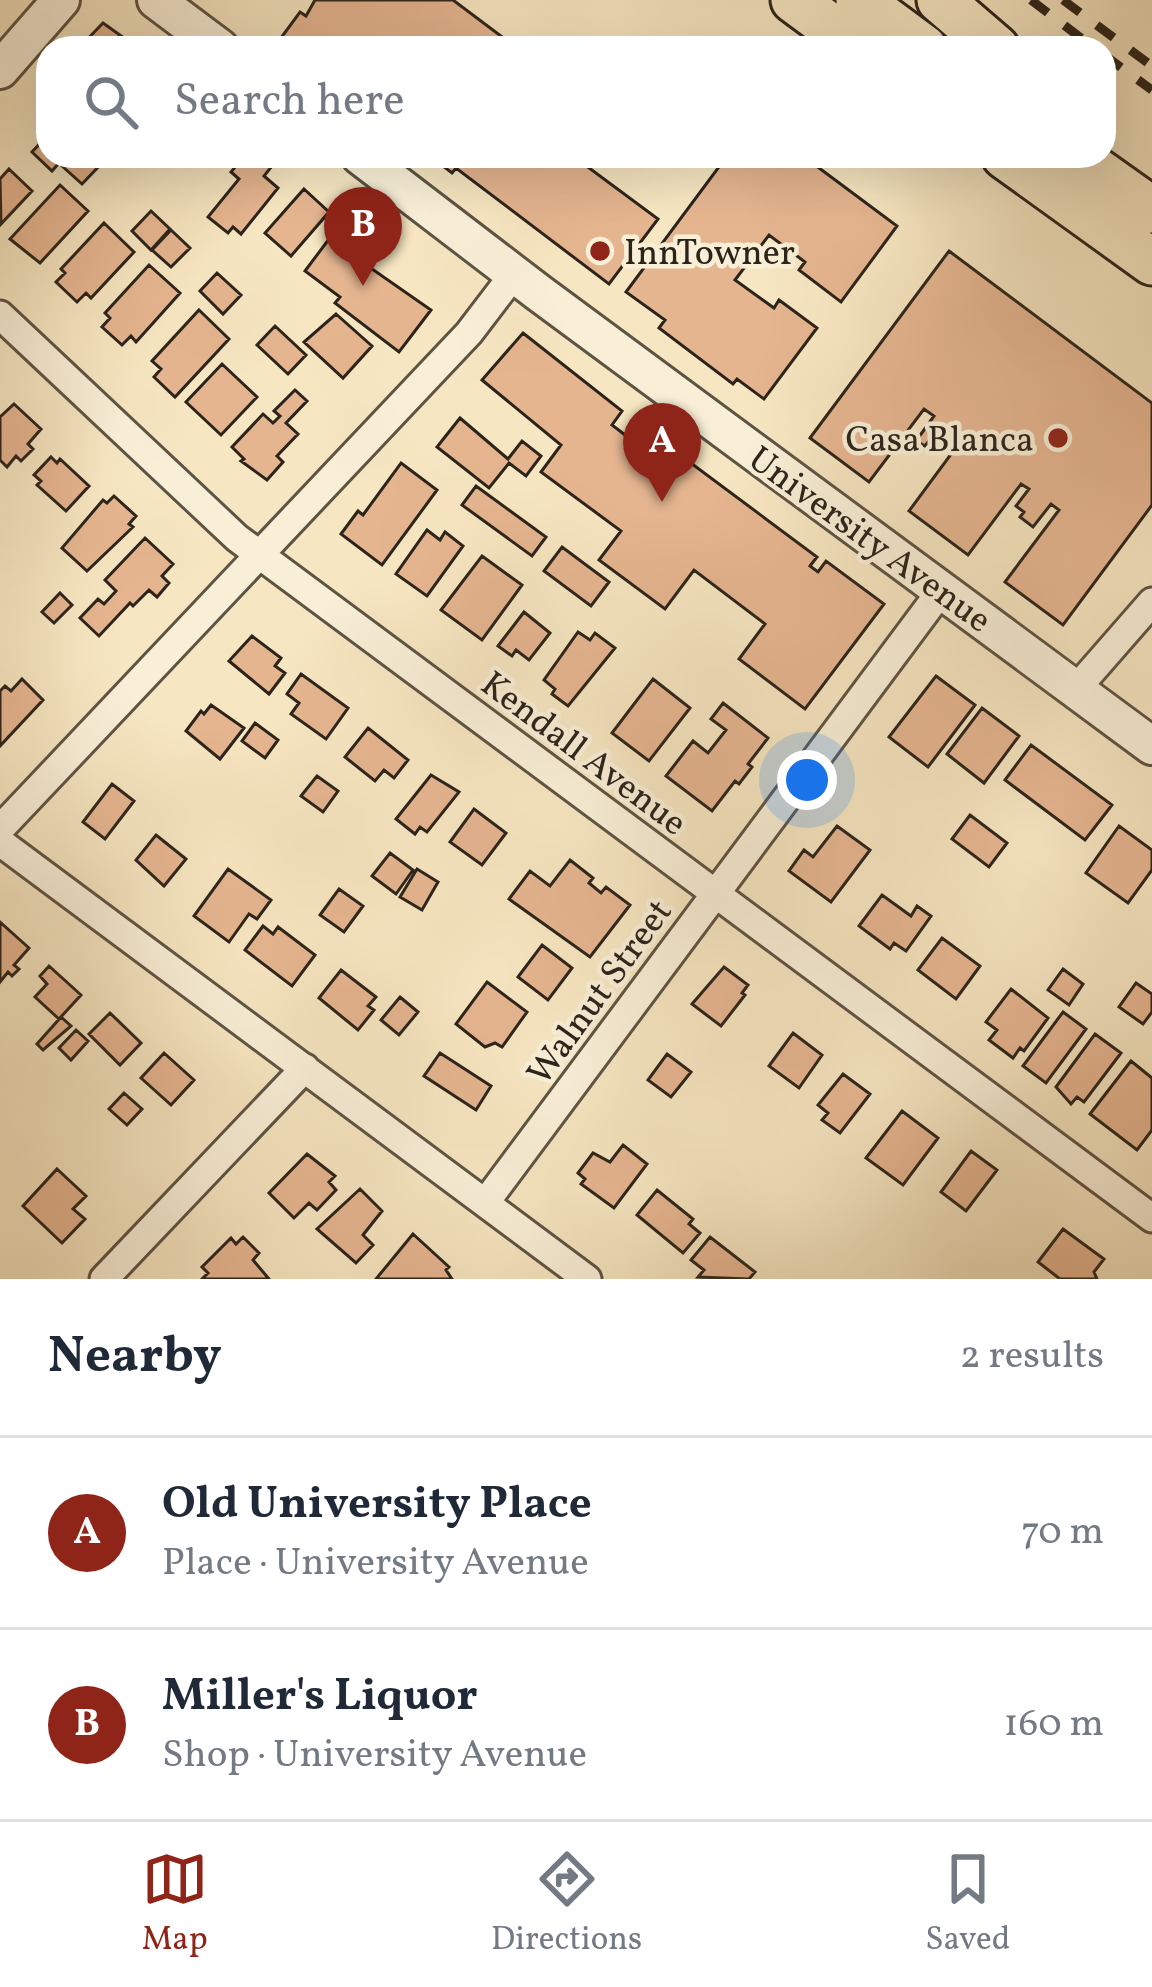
<!DOCTYPE html>
<html lang="en">
<head>
<meta charset="utf-8">
<style>
  body { margin:0; font-family:Vollkorn,serif; background:#f2f2f3; color:#1f2937 }
  .you { position:absolute; left:807px; top:780px; width:42px; height:42px; margin:-30px; border:9px solid #fff; border-radius:50%; background:#1a73e8; box-shadow:0 0 0 18px #1a73e833 }
  .badge { display:grid; place-items:center; width:78px; height:78px; border-radius:50%; background:#8f2418; color:#fff; font-size:39px; font-weight:700 }
  .pin { position:absolute; translate:-50% -99px; filter:drop-shadow(0 3px 6px #0008) }
  .pin::after { content:''; position:absolute; top:63px; width:42px; height:36px; background:inherit; clip-path:polygon(0 0,100% 0,50% 100%) }
  .list { margin:0; padding:0; list-style:none }
  h2 { display:flex; justify-content:space-between; align-items:center; height:156px; margin:0; padding:0 48px; font-size:51px }
  h2 small { font-size:39px; font-weight:400; color:#747a83 }
  .list li { display:grid; grid-template-columns:78px 1fr auto; gap:36px; align-items:center; box-sizing:border-box; height:192px; padding:0 48px; border-top:3px solid #e0e1e3 }
  .list b { display:block; font-size:45px; white-space:nowrap }
  .list p { margin:0; font-size:39px; white-space:nowrap; color:#747a83 }
  .list em { font-size:39px; font-style:normal; color:#747a83 }
  .icon { flex:none; width:66px; height:66px; fill:none; stroke:currentColor; stroke-width:2; stroke-linecap:round; stroke-linejoin:round }
  .map { position:relative; flex:none; width:1152px; height:1279px; overflow:hidden }
  .search { position:absolute; background:#fff; box-shadow:0 12px 48px #0002; left:36px; right:36px; top:36px; height:132px; display:flex; align-items:center; gap:30px; box-sizing:border-box; padding:0 42px; border-radius:36px; color:#747a83; font-size:45px }
  .sheet { height:540px; background:#fff }
  nav { display:flex; justify-content:space-around; align-items:center; box-sizing:border-box; height:168px; border-top:3px solid #e0e1e3; background:#fff; font-size:33px; color:#747a83 }
  nav a { display:grid; justify-items:center; gap:6px }
  nav .on { color:#8f2418 }
  .map>svg:first-child { display:block }
  .building { fill:#e5b590; stroke:#2c241b; stroke-width:3 }
  .lines { fill:none; stroke-linecap:round; stroke-linejoin:round }
  .minor-casing { stroke:#5e5444; stroke-width:33 }
  .tertiary-casing { stroke:#5e5444; stroke-width:42 }
  .primary-casing { stroke:#2c241b; stroke-width:51 }
  .minor { stroke:#f9efd7; stroke-width:27 }
  .tertiary { stroke:#f9efd7; stroke-width:36 }
  .primary { stroke:#f6e6c1; stroke-width:45 }
  .rail { stroke:#2c241b; stroke-width:9; stroke-dasharray:21 21; stroke-linecap:butt }
  .poi-dot { fill:#8f2418; stroke:#f9efd7; stroke-width:4.5 }
  .labels { text-anchor:middle; stroke-width:9; stroke-linejoin:round; paint-order:stroke }
  .poi-label { font-size:36px; fill:#2c241b; stroke:#f9efd7; text-anchor:start }
  .street-label { font-size:36px; fill:#2c241b; stroke:#f9efd7 }
</style>
</head>
<body>
<div class="map">
<svg width="1152" height="1279" viewBox="0 0 1152 1279">
  <rect width="100%" height="100%" fill="#f6e6c1"/>
  <filter id="stains"><feTurbulence type="fractalNoise" baseFrequency=".00167" numOctaves="4"/><feColorMatrix values="0 0 0 0 .2 0 0 0 0 .09 0 0 0 0 .02 0 0 0 .5 -.17"/></filter>
  <radialGradient id="worn" r=".72"><stop offset=".6" stop-color="#630" stop-opacity="0"/><stop offset="1" stop-color="#630" stop-opacity=".3"/></radialGradient>
  <path class="building" d="M315 0H453L517 48H286L278 42 300 12 306 16Z
    M103 23 138 48H79Z
    M48 135V156H65L52 171 32 152Z
    M71 156H94L102 163 82 184 62 166Z
    M244 156H280L264 176 278 188 241 234 233 227 228 233 208 217 239 179 231 172Z
    M430 156H573L658 219 609 284 456 168 452 173Z
    M727 156H803L897 226 841 302 799 270 805 262 769 235 735 280 774 308 779 300 817 328 764 399 737 379 733 384 659 328 665 320 626 292Z
    M9 169 32 191 1 224 0 179Z
    M60 185 88 211 40 263 10 239Z
    M304 189 329 212 291 256 265 233Z
    M151 211 170 229 151 250 132 231Z
    M104 223 134 252 91 298 86 293 77 302 56 282 65 273 61 269Z
    M171 230 190 248 171 267 152 250Z
    M329 239 431 310 399 352 335 303 340 297 305 271Z
    M949 251 1152 403V505L1063 625 1005 582 1059 510 1051 504 1033 527 1020 517 1024 512 1016 506 1029 489 1021 484 968 555 909 511 963 438 951 429 940 444 931 438 925 446 916 441 934 416 924 409 869 482 810 438Z
    M149 265 180 293 136 342 131 336 122 345 102 327 110 318 105 313Z
    M217 273 241 295 223 314 200 291Z
    M199 310 229 339 175 397 154 377 161 369 152 361Z
    M336 314 372 346 343 378 304 342Z
    M275 326 306 355 288 374 257 345Z
    M523 333 622 411 612 425 646 451 656 437 817 557 810 566 818 572 826 561 884 604 805 709 739 659 765 624 694 570 665 609 599 560 621 531 541 472 561 445 482 380Z
    M222 364 257 397 221 435 186 402Z
    M295 390 307 401 286 423 298 434 277 456 283 462 267 480 241 461 244 459 232 447 263 414 273 423 280 416 274 411Z
    M14 404 41 429 28 444 33 449 21 461 16 456 7 467 0 460V417Z
    M460 418 508 459 522 441 541 456 526 476 509 463 489 488 437 447Z
    M51 457 57 463 60 459 89 486 66 511 37 485 41 481 34 475Z
    M401 463 437 490 382 565 341 534 358 511 363 515Z
    M476 486 546 537 532 556 462 505Z
    M114 496 136 516 129 524 133 527 87 571 62 548 103 500 107 503Z
    M427 530 440 540 445 532 463 546 427 596 396 574Z
    M145 538 173 564 162 576 169 583 157 597 149 590 133 606 130 603 99 636 80 618 98 599 104 604 116 591 105 580Z
    M562 547 609 582 591 606 544 571Z
    M482 556 522 585 482 640 441 610Z
    M60 593 72 605 54 623 42 612Z
    M524 612 550 633 529 660 516 650 512 656 498 646Z
    M578 632 590 640 595 633 615 648 568 706 552 694 555 689 544 680Z
    M252 636 281 658 275 666 285 673 269 694 229 661Z
    M301 674 348 708 326 739 291 714 299 703 287 694Z
    M936 676 975 705 928 767 889 737Z
    M22 679 43 700 0 746V691L5 686 11 691Z
    M653 679 690 708 649 761 612 733Z
    M723 703 768 738 748 764 752 767 739 784 735 781 712 811 666 776 693 741 708 753 726 730 711 719Z
    M211 705 244 728 220 759 186 731 201 711 204 714Z
    M982 708 1019 736 984 783 947 754Z
    M255 723 278 740 265 758 242 741Z
    M368 728 408 760 394 778 384 770 375 781 345 757Z
    M1031 745 1112 805 1085 840 1005 780Z
    M431 775 459 792 427 832 420 827 415 834 396 819Z
    M317 776 338 791 323 812 301 796Z
    M112 784 134 801 105 839 83 822Z
    M474 809 506 833 482 865 450 842Z
    M970 815 1007 843 989 867 952 839Z
    M837 826 870 850 831 902 789 871 804 850 813 857Z
    M1119 826 1152 850V870L1128 903 1086 873Z
    M156 835 186 859 164 886 136 860Z
    M390 853 413 870 396 894 372 876Z
    M570 860 593 878 589 883 601 893 606 887 630 905 590 957 509 899 530 871 550 886Z
    M228 869 271 900 257 919 249 914 229 942 194 916Z
    M417 869 438 882 422 910 400 897Z
    M339 889 363 906 344 932 320 915Z
    M882 895 911 916 917 906 931 916 906 951 894 943 890 949 859 926Z
    M0 922 29 948 14 965 19 969 12 976 8 972 0 982Z
    M263 926 273 934 278 927 315 955 292 986 245 950Z
    M942 938 980 966 956 999 918 970Z
    M542 945 572 968 548 1000 518 977Z
    M49 966 81 995 59 1019 35 997 47 984 40 976Z
    M724 967 748 985 742 993 745 995 721 1026 692 1004Z
    M1063 969 1083 984 1069 1005 1048 990Z
    M341 970 376 997 368 1006 374 1010 358 1030 319 998Z
    M487 982 527 1012 502 1047 495 1043 485 1047 456 1024Z
    M1136 983 1152 994V1012L1143 1024 1119 1007Z
    M1011 989 1048 1018 1024 1051 1020 1048 1013 1058 989 1040 997 1030 986 1022Z
    M400 997 418 1012 399 1035 381 1020Z
    M1063 1012 1086 1029 1046 1083 1023 1066Z
    M110 1013 141 1043 120 1065 89 1034Z
    M61 1017 71 1026 43 1050 37 1044Z
    M76 1030 88 1041 71 1060 59 1048Z
    M793 1033 822 1055 799 1088 769 1066Z
    M1095 1034 1121 1053 1084 1102 1077 1097 1071 1104 1056 1087Z
    M164 1053 194 1080 171 1105 141 1078Z
    M440 1053 491 1086 476 1110 424 1076Z
    M667 1054 691 1072 671 1097 648 1080Z
    M1131 1061 1152 1078V1130L1137 1150 1090 1114Z
    M843 1074 870 1094 840 1133 822 1120 828 1113 818 1105Z
    M124 1093 142 1109 127 1125 109 1109Z
    M902 1111 938 1138 903 1185 866 1158Z
    M623 1145 647 1164 614 1208 581 1184 585 1179 578 1173 593 1153 610 1162Z
    M971 1151 997 1170 966 1211 941 1192Z
    M307 1154 335 1176 329 1182 336 1190 317 1210 309 1203 294 1218 269 1193Z
    M57 1169 86 1196 73 1209 85 1219 62 1243 23 1206Z
    M360 1189 382 1211 363 1235 373 1245 356 1263 317 1229Z
    M657 1190 693 1219 689 1224 700 1233 683 1253 637 1215Z
    M1063 1229 1104 1259 1094 1272 1097 1279H1060L1038 1262Z
    M413 1234 449 1267 446 1270 452 1279H376Z
    M243 1237 259 1253 253 1260 269 1279H202L208 1273 202 1267 231 1238 236 1244Z
    M710 1237 755 1272 749 1279 698 1277 704 1270 691 1260Z"/>
  <g class="lines">
    <g class="minor-casing">
      <path id="minor" d="M0 315 237 538 1152 1218
        M1076 689 1152 602
        M0 829 469 333 514 274
        M0 842 587 1279
        M485 1203 941 591
        M104 1279 305 1068"/>
    </g>
    <g class="tertiary-casing">
      <path id="tertiary" d="M156 0 220 48
        M0 70 61 0
        M360 156 539 293 1152 746"/>
    </g>
    <g class="primary-casing">
      <path id="primary" d="M794 0 859 48
        M859 0 924 48
        M940 0 996 48
        M1005 156 1152 262
        M1076 156 1152 210"/>
    </g>
    <use href="#minor" class="minor"/>
    <use href="#tertiary" class="tertiary"/>
    <use href="#primary" class="primary"/>
    <path class="rail" d="M1031 0 1094 48
      M1063 0 1152 66
      M1104 55 1152 90"/>
  </g>
  <g class="poi-dot">
    <circle cx="600" cy="251" r="12"/>
    <circle cx="1058" cy="438" r="12"/>
  </g>
  <g class="labels">
    <g class="poi-label">
      <text x="624" y="264">InnTowner</text>
      <text x="1034" y="451" text-anchor="end">Casa Blanca</text>
    </g>
    <g class="street-label">
      <text transform="translate(871 538) rotate(36)" y="13">University Avenue</text>
      <text transform="translate(585 752) rotate(37)" y="13">Kendall Avenue</text>
      <text transform="translate(598 991) rotate(-54)" y="13">Walnut Street</text>
    </g>
  </g>
  <rect width="100%" height="100%" filter="url(#stains)"/>
  <rect width="100%" height="100%" fill="url(#worn)"/>
</svg>
<div class="you"></div>
<div class="pin badge" style="left:662px;top:502px">A</div>
<div class="pin badge" style="left:363px;top:286px">B</div>
<div class="search"><svg class="icon" aria-label="search" viewBox="0 0 24 24"><circle cx="10" cy="10" r="6"/><path d="M15 15l6 6"/></svg>Search here</div>
</div>
<section class="sheet">
<h2>Nearby<small>2 results</small></h2>
<ul class="list">
<li><span class="badge">A</span><div><b>Old University Place</b><p>Place · University Avenue</p></div><em>70 m</em></li>
<li><span class="badge">B</span><div><b>Miller's Liquor</b><p>Shop · University Avenue</p></div><em>160 m</em></li>
</ul>
</section>
<nav>
<a class="on"><svg class="icon" aria-label="map" viewBox="0 0 24 24"><path d="M3 6l6-2 6 2 6-2v14l-6 2-6-2-6 2zM9 4v14M15 6v14"/></svg>Map</a>
<a><svg class="icon" aria-label="directions" viewBox="0 0 24 24"><path d="M12 3l9 9-9 9-9-9zM9 14v-3h6M13 9l2 2-2 2"/></svg>Directions</a>
<a><svg class="icon" aria-label="saved" viewBox="0 0 24 24"><path d="M7 4h10v16l-5-4-5 4z"/></svg>Saved</a>
</nav>
</body>
</html>
